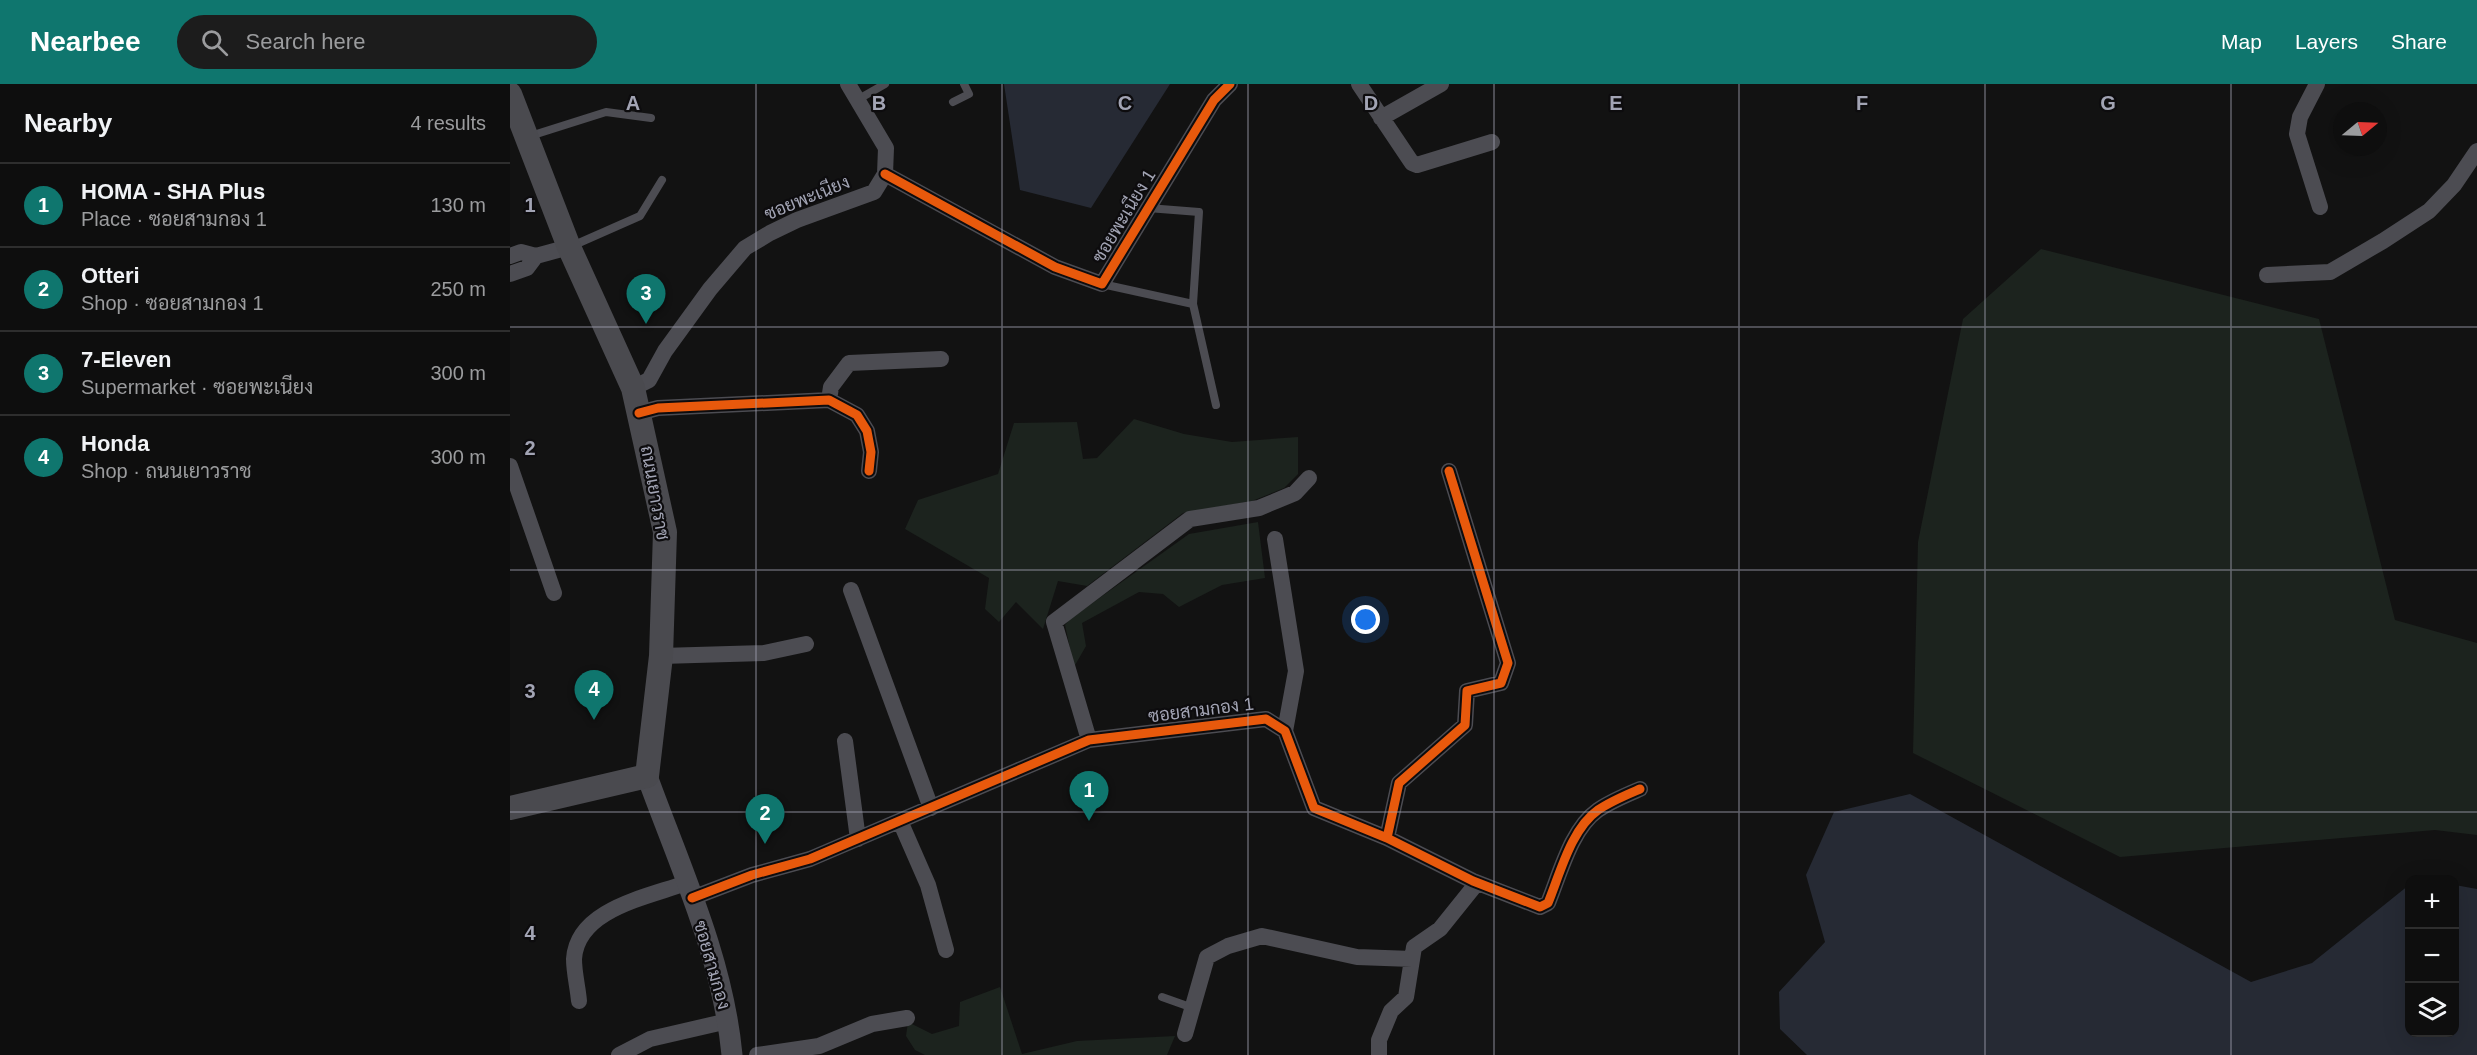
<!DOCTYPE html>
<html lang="en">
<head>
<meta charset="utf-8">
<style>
  body { margin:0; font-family:Helvetica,Sarabun,sans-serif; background:#1c1c1c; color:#f1f3f6 }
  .controls { position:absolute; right:18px; bottom:18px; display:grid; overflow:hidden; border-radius:12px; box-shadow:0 6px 24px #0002 }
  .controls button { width:54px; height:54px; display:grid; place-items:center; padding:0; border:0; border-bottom:2px solid #2e2e2e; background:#0e0e0e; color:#f1f3f6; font:30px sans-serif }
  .compass { position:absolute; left:1823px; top:18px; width:54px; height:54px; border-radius:50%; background:#0e0e0e; box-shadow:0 6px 24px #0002; rotate:71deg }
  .you { position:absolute; left:856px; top:536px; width:21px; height:21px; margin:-15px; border:4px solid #fff; border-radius:50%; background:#1a73e8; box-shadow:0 0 0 9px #1a73e833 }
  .badge { display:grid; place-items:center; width:39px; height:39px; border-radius:50%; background:#0f766e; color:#fff; font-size:20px; font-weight:700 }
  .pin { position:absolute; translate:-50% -50px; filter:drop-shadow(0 2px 3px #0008) }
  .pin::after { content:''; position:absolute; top:32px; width:21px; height:18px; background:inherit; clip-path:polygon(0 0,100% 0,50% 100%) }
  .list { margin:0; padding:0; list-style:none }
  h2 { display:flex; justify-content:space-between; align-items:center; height:78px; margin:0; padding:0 24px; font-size:26px }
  h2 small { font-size:20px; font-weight:400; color:#9b9c9e }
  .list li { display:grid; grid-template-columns:39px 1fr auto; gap:18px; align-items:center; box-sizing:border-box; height:84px; padding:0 24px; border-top:2px solid #2e2e2e }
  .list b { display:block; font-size:22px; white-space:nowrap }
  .list p { margin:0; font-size:20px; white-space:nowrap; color:#9b9c9e }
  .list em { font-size:20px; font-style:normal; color:#9b9c9e }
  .icon { flex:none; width:33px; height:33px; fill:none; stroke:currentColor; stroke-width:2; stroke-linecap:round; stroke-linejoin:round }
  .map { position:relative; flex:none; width:1967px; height:971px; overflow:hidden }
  header { display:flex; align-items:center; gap:36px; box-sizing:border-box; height:84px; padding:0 30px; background:#0f766e; color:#fff }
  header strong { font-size:28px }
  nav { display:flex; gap:33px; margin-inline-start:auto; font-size:21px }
  .search { width:420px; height:54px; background:#1c1c1c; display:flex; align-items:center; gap:15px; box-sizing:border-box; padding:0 21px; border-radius:33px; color:#9b9c9e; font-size:22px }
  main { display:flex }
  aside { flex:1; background:#0e0e0e }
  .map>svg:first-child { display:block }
  .green { fill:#1c231e }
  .water { fill:#262a34 }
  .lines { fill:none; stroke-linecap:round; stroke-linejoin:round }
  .service { stroke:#4c4c52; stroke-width:8 }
  .minor { stroke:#4c4c52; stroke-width:16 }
  .tertiary { stroke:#4c4c52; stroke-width:21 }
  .secondary { stroke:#4a4a4f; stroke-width:24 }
  .cycleway-casing { stroke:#0d0c0e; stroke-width:13 }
  .cycleway { stroke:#e8590c; stroke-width:9 }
  .grid { fill:none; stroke:#a2a4b4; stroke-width:1.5; stroke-opacity:0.55 }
  .labels { text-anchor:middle; stroke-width:4.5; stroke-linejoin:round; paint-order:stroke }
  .street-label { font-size:18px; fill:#a2a4b4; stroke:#0d0c0e }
  .grid-label { font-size:20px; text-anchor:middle; font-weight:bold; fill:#a2a4b4; stroke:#0d0c0e; stroke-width:4.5; stroke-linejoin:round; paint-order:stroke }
</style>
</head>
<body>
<header>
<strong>Nearbee</strong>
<div class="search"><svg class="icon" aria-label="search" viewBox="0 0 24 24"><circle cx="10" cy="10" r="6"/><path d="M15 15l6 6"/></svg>Search here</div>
<nav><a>Map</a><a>Layers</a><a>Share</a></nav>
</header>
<main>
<aside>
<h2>Nearby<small>4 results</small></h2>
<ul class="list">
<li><span class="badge">1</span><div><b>HOMA - SHA Plus</b><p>Place · ซอยสามกอง 1</p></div><em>130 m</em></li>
<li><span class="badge">2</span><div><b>Otteri</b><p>Shop · ซอยสามกอง 1</p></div><em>250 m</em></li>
<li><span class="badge">3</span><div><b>7-Eleven</b><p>Supermarket · ซอยพะเนียง</p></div><em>300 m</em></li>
<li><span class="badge">4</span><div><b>Honda</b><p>Shop · ถนนเยาวราช</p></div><em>300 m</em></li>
</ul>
</aside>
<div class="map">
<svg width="1967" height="971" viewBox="0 0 1967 971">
  <rect width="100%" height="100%" fill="#121212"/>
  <path class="green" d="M1531 165 1809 235 1885 536 1967 559V751L1925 746 1610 773 1403 669 1408 458 1453 235Z
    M624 335 674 350 722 358 788 353V390L774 404 742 417 673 429 577 502 548 497 533 545 506 518 489 538 475 525 479 494 395 445 408 416 488 390 504 339 567 338 573 375 587 374Z
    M748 438 755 494 712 501 669 523 653 510 629 508 572 539 576 562 564 583 555 541 560 535 679 450Z
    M490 903 512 970 567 957 665 952 657 971H415L405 966 396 952 398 938 422 950 449 942 450 918Z"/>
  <path class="water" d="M494 0H660L581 124 510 106Z
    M1400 710 1741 898 1802 879 1899 801 1900 948H1944L1945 801 1967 805V971H1297L1270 945 1269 908 1315 858 1296 791 1324 728Z"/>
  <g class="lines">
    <path class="service" d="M347 16 375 0
      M443 18 459 10 454 0
      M17 53 96 28 141 34
      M638 124 689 128 683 220
      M62 162 130 132 152 96
      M592 200 683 220 706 321
      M652 913 683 924"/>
    <path class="minor" d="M849 0 902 79 907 81 982 58
      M1807 0 1790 33 1787 50 1810 123
      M871 34 931 0
      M375 90 545 183 592 200 704 16 720 0
      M0 172 11 168 26 172 59 163
      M0 190 17 184 26 172
      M1757 191 1820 188 1873 157 1919 127 1944 101 1967 67
      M123 304 139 296 155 267 200 205 235 164 260 149 287 136 364 108 375 90 376 64 338 0
      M319 316 321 303 339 279 431 275
      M129 329 148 324 319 316 347 331 357 347 361 368 359 387
      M0 382 44 509
      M765 455 786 587 775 647
      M341 506 421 724
      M151 572 254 569 296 560
      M579 656 544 538 680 435 749 424 785 409 799 394
      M335 657 348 755
      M390 737 418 801 436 866
      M877 754 889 699 955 641 957 607 991 599 998 579 939 387
      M182 814 242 791 300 775 579 656 756 635 775 647 804 724 877 754 963 797 1030 823 1038 819C1050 790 1061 745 1088 726 1101 717 1116 711 1130 705
      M69 917C68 904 64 889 64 875 67 825 138 813 176 799
      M675 950 697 873 718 862 752 852 847 873 902 875
      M109 971 140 955 218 937
      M247 971 309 962 362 940 397 934
      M869 971V956L881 927 896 913 904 863 930 845 967 799"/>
    <path class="tertiary" d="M137 692C170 783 213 874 222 971"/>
    <path class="secondary" d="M0 10 59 163 123 304 155 448 151 572 137 692 0 724"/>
    <g class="cycleway-casing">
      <path id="cycleway" d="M375 90 545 183 592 200 704 16 720 0
        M129 329 148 324 319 316 347 331 357 347 361 368 359 387
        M877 754 889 699 955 641 957 607 991 599 998 579 939 387
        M182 814 242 791 300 775 579 656 756 635 775 647 804 724 877 754 963 797 1030 823 1038 819C1050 790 1061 745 1088 726 1101 717 1116 711 1130 705"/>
    </g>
    <use href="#cycleway" class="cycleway"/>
  </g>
  <path class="grid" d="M246 0V971M492 0V971M738 0V971M984 0V971M1229 0V971M1475 0V971M1721 0V971M0 243H1967M0 486H1967M0 728H1967"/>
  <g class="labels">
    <g class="street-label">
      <text transform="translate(297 114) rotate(-22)" y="6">ซอยพะเนียง</text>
      <text transform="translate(614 132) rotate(-59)" y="6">ซอยพะเนียง 1</text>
      <text transform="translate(145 409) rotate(80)" y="6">ถนนเยาวราช</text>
      <text transform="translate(691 626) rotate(-7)" y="6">ซอยสามกอง 1</text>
      <text transform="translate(202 881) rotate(74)" y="6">ซอยสามกอง</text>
    </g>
  </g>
  <g class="grid-label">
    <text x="123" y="26">A</text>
    <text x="369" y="26">B</text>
    <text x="615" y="26">C</text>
    <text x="861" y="26">D</text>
    <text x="1106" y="26">E</text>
    <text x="1352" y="26">F</text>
    <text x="1598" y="26">G</text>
    <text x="20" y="128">1</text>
    <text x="20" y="371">2</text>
    <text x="20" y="614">3</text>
    <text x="20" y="856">4</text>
  </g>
</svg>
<div class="controls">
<button>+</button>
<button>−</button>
<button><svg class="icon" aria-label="layers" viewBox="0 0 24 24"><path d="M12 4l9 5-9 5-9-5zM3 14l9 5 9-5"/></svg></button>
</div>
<svg class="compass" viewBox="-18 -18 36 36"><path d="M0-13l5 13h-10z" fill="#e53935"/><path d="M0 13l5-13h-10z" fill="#9b9c9e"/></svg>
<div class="you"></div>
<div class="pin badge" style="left:579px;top:737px">1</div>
<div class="pin badge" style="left:255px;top:760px">2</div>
<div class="pin badge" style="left:136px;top:240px">3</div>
<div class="pin badge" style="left:84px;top:636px">4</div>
</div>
</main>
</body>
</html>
